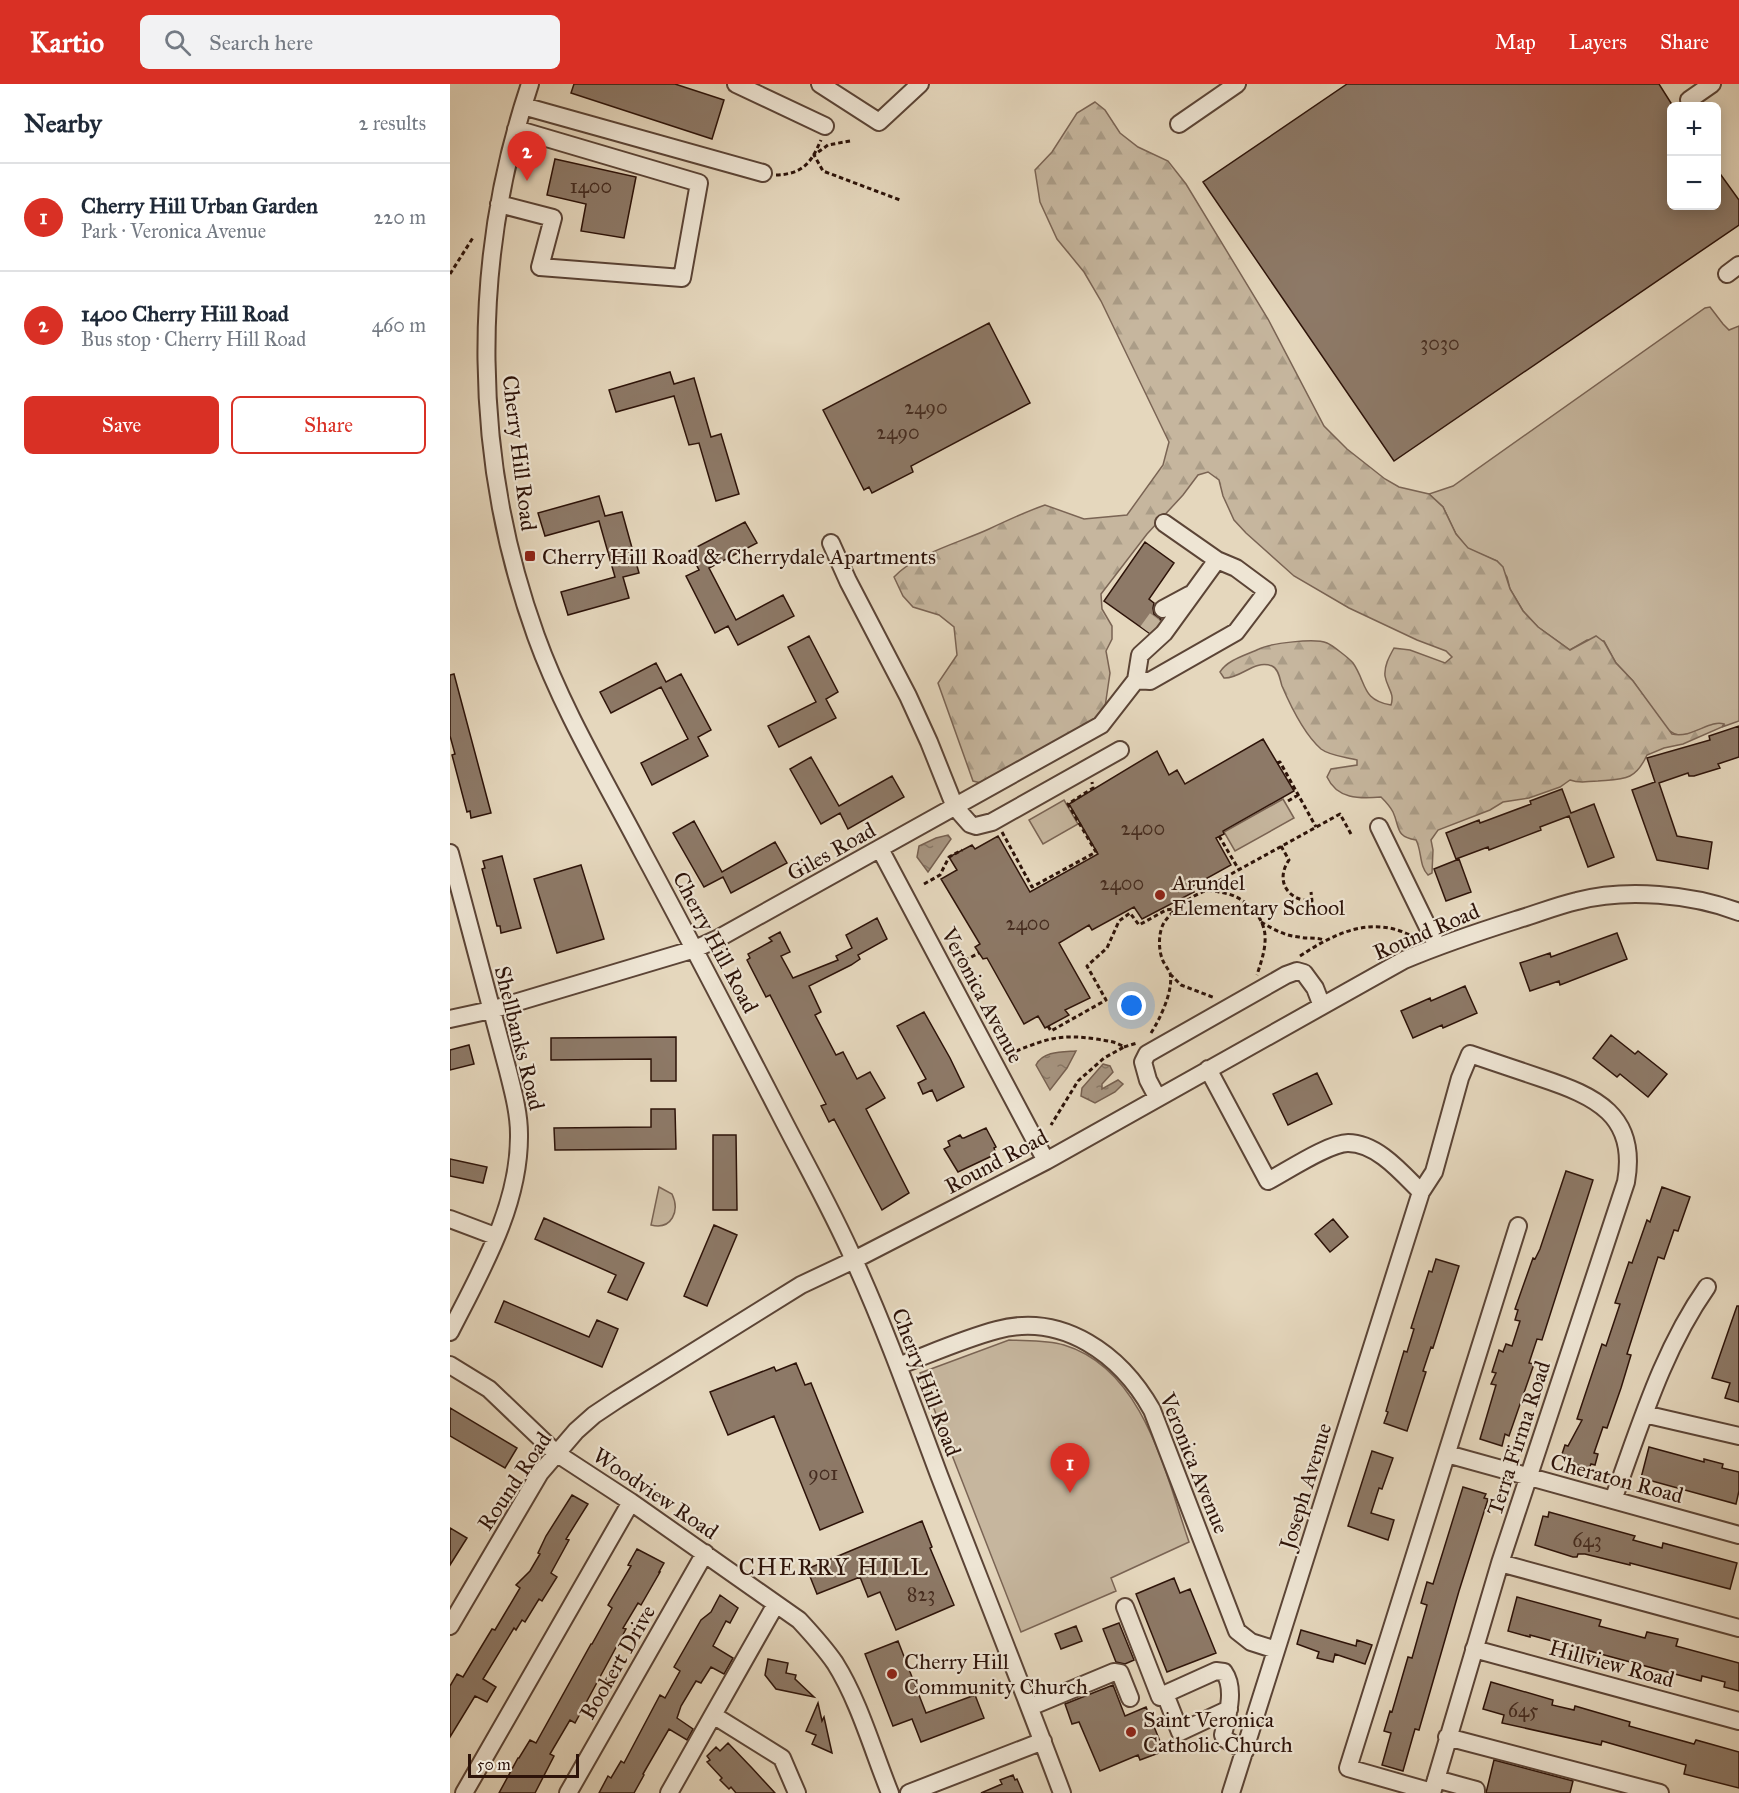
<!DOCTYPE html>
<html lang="en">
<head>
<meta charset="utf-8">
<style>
  body { margin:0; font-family:"IM FELL Great Primer",serif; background:#f2f2f3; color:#1f2937 }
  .controls { position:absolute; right:18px; top:18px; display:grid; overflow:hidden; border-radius:9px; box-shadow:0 3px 15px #0003 }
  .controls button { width:54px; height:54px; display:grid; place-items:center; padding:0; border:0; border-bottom:2px solid #e0e1e3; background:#fff; color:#1f2937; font:30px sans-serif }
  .scale { position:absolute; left:18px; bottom:15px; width:111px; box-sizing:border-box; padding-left:6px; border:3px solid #2d1309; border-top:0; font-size:16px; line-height:21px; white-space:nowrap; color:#2d1309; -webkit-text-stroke:4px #eee5d4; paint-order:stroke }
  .you { position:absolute; left:682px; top:922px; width:21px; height:21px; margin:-15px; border:4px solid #fff; border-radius:50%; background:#1a73e8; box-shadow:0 0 0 9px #1a73e833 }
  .badge { display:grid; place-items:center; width:39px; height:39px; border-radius:50%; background:#d93025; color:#fff; font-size:20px; font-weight:700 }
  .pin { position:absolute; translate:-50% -50px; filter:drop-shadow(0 2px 3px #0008) }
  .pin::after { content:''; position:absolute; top:32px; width:21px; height:18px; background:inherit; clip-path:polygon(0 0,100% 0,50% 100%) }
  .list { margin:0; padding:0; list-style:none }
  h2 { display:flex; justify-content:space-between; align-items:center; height:78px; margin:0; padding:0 24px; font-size:26px }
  h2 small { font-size:20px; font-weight:400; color:#747a83 }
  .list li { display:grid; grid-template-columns:39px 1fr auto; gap:18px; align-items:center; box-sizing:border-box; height:108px; padding:0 24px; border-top:2px solid #e0e1e3 }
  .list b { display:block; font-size:22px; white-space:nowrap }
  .list p { margin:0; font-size:20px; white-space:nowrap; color:#747a83 }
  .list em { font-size:20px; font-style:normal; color:#747a83 }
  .actions { display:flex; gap:12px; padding:18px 24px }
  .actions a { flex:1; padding:14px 0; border:2px solid #d93025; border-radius:9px; text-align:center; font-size:21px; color:#d93025 }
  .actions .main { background:#d93025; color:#fff }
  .icon { flex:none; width:33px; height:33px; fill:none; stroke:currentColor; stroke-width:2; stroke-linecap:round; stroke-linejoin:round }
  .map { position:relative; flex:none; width:1289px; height:1709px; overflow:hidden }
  header { display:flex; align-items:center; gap:36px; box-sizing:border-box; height:84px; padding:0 30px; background:#d93025; color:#fff }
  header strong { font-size:28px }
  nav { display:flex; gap:33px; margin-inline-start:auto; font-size:21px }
  .search { width:420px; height:54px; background:#f2f2f3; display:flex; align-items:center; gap:15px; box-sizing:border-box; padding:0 21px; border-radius:9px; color:#747a83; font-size:22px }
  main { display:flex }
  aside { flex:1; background:#fff }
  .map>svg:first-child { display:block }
  .green { fill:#c6b69e; stroke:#7a6454; stroke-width:1.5 }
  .forest { fill:url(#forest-firs); stroke:#7a6454; stroke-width:1.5 }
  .water { fill:url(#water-ripples); stroke:#766050; stroke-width:1.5 }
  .building { fill:#8d7967; stroke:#2d1309; stroke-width:1.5 }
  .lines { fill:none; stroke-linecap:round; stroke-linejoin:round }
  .minor-tunnel { stroke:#c0b099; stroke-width:16; stroke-dasharray:16 8; stroke-linecap:butt }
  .minor-casing { stroke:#5b4436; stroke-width:20 }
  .path { stroke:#2d1309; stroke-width:3; stroke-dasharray:4.5 3; stroke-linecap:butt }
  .minor { stroke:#eee5d4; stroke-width:16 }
  .poi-dot { fill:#8f2418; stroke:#eee5d4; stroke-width:2 }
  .labels { text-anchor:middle; stroke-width:4.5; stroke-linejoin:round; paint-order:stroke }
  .number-label { font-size:20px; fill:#452c20 }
  .street-label { font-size:22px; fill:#2d1309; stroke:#eee5d4 }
  .poi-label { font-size:22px; fill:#2d1309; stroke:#eee5d4; text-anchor:start }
  .neighbourhood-label { font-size:24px; letter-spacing:1.5px; fill:#2d1309; stroke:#eee5d4 }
</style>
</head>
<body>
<header>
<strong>Kartio</strong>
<div class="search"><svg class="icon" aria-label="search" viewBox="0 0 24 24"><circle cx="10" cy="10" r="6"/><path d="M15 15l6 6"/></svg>Search here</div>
<nav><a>Map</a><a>Layers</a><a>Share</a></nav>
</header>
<main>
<aside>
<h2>Nearby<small>2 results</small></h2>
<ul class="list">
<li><span class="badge">1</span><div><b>Cherry Hill Urban Garden</b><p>Park · Veronica Avenue</p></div><em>220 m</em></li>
<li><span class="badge">2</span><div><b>1400 Cherry Hill Road</b><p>Bus stop · Cherry Hill Road</p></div><em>460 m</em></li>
</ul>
<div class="actions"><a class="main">Save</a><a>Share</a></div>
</aside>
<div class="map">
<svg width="1289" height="1709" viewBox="0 0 1289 1709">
  <defs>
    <pattern id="forest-firs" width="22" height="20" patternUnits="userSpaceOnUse" patternTransform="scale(1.5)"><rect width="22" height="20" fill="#c6b69e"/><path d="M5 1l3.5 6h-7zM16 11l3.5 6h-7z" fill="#aa9c87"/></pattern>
    <pattern id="water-ripples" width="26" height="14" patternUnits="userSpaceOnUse" patternTransform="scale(1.5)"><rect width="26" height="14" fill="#a69480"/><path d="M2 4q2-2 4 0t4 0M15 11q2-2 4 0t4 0" fill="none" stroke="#887867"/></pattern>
  </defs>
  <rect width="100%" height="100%" fill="#e5d7bd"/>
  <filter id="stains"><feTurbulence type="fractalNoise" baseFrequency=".00333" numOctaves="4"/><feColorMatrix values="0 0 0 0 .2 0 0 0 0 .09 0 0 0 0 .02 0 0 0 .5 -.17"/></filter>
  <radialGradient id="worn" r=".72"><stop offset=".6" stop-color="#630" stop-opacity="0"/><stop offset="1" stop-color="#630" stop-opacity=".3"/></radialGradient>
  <path class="green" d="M1260 223 1273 240 1279 246 1289 242V637L1272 643 1274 641C1252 637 1236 663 1216 644L1183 597 1166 579 1154 557 1137 556 1120 566 1088 543 1073 527 1060 505 1057 493 1047 477 1018 465 1006 450 993 423 979 410 1003 402 1255 224Z
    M833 715 844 734 785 767 774 748Z
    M614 716 628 740 593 760 579 736Z
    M209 1103 222 1110C230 1127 222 1146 201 1141Z
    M559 1256C577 1257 597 1256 614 1261 694 1285 715 1389 739 1458L661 1494 666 1507 571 1548 470 1289Z"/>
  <path class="forest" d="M645 18 655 26 670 49 688 63 718 77 736 100 818 235 874 342 897 365 935 395 949 403 979 410 993 423 1006 450 1018 464 1047 477 1053 483 1060 505 1073 527 1088 543 1120 566 1146 552 1154 558 1166 579 1183 597 1222 650C1242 655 1260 635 1274 640L1272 643 1233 660 1214 664 1197 671C1185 697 1174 695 1148 697 1137 697 1131 700 1120 696L1110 703 1079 714 1053 718 1040 726 988 746 981 756 983 766 982 789 978 791C969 782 972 767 966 756 945 753 950 743 943 728 940 722 936 718 931 713 909 715 887 715 877 693L881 685 907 681V676C896 673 880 672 871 665 854 650 841 623 832 602 830 596 829 585 822 582 804 575 791 595 774 594L770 588C777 576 796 571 809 565 821 559 865 554 877 559 882 561 900 575 903 579 917 599 911 616 941 621 945 609 937 604 935 592 934 582 939 573 944 564L960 566 995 579 1002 573 996 567 967 556 899 524 844 492 796 449 784 436 773 412 769 396 758 388 748 391 733 411 697 450 651 510 652 525 662 542V555L656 567 660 589 655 623 640 639 531 699 523 697 488 599 507 571 504 543 489 531 463 523 453 512 444 493C465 470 511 458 539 445 558 436 575 428 595 421L634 435 677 431 713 381 719 358 651 217 634 188 607 155 590 118 585 86 602 68 627 29Z"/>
  <path class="water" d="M498 751 501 755 478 788 467 773 469 762 486 754Z
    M626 967 617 984 600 1006 586 981C593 967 612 968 626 967Z
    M653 980 660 982 663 988 652 1000V1005L668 996 673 1000 665 1008 645 1019 631 1012 632 1004Z"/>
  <path class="building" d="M124 0H225L274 16 262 55 121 9Z
    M897 0H1209L1221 19V122H1266V84L1289 116V141L944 377 753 98Z
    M105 75 186 93 174 154 131 147 136 120 97 111Z
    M539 239 580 319 461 382 463 388 422 409 419 403 414 406 373 326Z
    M220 288 224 300 244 294 261 353 271 350 289 410 266 417 249 359 239 361 224 312 166 328 159 306Z
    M149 412 155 432 172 428 189 489 173 493 179 514 118 531 111 508 165 493 149 437 95 452 88 429Z
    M295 438 307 459 259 484 286 536 333 511 344 532 288 561 278 542 265 549 236 492 249 486 239 467Z
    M695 458 724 479 699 515 704 519 703 524 704 530 711 535 699 549 654 517Z
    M359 552 388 608 376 615 386 634 329 663 318 642 366 618 338 563Z
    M206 579 216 598 231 590 261 646 248 653 258 672 202 701 191 679 238 655 211 603 161 629 150 608Z
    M4 590 41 729 21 734 20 727 17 728 2 671 5 670 0 652V591Z
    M1289 642V673L1268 680 1270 684 1244 692H1239L1238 689 1209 699 1227 752 1262 758 1258 785 1207 776 1182 706 1205 698 1197 674 1260 656 1259 652Z
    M813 655 844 707 773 747 774 750 766 754 781 781 741 803 744 808 692 835 684 823 642 846 639 841 609 859 640 914 615 926 619 931 595 944 588 932 574 940 537 874 533 875 525 863 530 860 491 795 507 786 499 773 522 761 525 765 548 752 580 808 648 770 619 720 707 667 719 691 727 686 735 700Z
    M361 673 389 722 442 692 454 713 398 745 390 729 371 740 340 685Z
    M1112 705 1121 729 1144 720 1164 773 1138 783 1119 732 1090 743 1091 746 1039 766 1038 763 1006 775 996 749 1029 736 1030 739 1081 720 1080 717Z
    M244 737 272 788 325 758 337 779 281 809 273 793 254 803 223 749Z
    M52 772 71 844 51 849 50 842H47L32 785 35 784 33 777Z
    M1009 775 1021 808 996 817 984 785Z
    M131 781 154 855 107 869 84 795Z
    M427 834 437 855 408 871 410 875 401 881 359 902 371 928 365 931 386 971 393 968 407 995 420 988 435 1014 416 1025 459 1109 432 1126 384 1035 379 1038 371 1022 376 1020 360 989 320 911 316 913 297 876 300 874 298 870 322 857 319 854 330 848 340 868 331 872 343 894 388 876 386 872 402 864 396 851Z
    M1167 849 1177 875 1110 901 1109 897 1080 907 1070 879 1100 869 1101 873Z
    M1015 902 1027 929 993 944 992 941 963 954 951 927 980 914 981 917Z
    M474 928 500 974 514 1003 487 1017 482 1006 473 1010 468 999 476 995 447 942Z
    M1161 951 1185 970 1188 967 1217 990 1198 1013 1170 990 1167 993 1143 974Z
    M226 953V997H201V975L101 976V954Z
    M19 961 24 980 0 986V966Z
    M867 989 882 1020 838 1041 823 1010Z
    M201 1025H225L226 1065 105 1066 104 1044 201 1043Z
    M536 1044 546 1063 544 1064 546 1070 508 1088 494 1065 500 1062 498 1057 510 1051 512 1054H514Z
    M263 1051H286L287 1126H263Z
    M0 1075 37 1083 33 1099 0 1092Z
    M1116 1087 1143 1096 1092 1256 1087 1255 1079 1279 1084 1280 1059 1352 1055 1350 1052 1362 1030 1355 1046 1301 1041 1300 1046 1289 1042 1288 1049 1266 1053 1268 1056 1260 1062 1262 1070 1237 1065 1236 1068 1226 1065 1225 1083 1174 1085 1175 1090 1165Z
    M1212 1103 1240 1113 1228 1147 1224 1146 1214 1175 1208 1173 1177 1270 1181 1271 1171 1304 1157 1344 1153 1343 1144 1369 1148 1370 1145 1381 1141 1380 1139 1385 1118 1378 1114 1376 1115 1371 1112 1370 1115 1361 1118 1362 1132 1336 1127 1335 1152 1260 1156 1262 1170 1220 1165 1219 1179 1178 1182 1179 1197 1136 1200 1138Z
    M94 1134 194 1179 177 1216 158 1208 166 1191 85 1155Z
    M883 1135 898 1153 880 1168 865 1150Z
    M264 1141 287 1151 257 1222 234 1212Z
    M986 1175 1009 1182 983 1264 981 1263 973 1287 976 1288 957 1347 934 1339 938 1328 936 1327 954 1267 957 1268 964 1245 961 1244 979 1187 982 1188Z
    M54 1217 139 1253 147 1236 168 1245 152 1283 45 1238Z
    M1287 1222H1289V1318L1275 1314 1280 1299 1262 1294Z
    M346 1279 355 1301 361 1299 413 1428 370 1446 324 1332 278 1351 260 1308 324 1283 326 1287Z
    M0 1324 67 1364 55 1384 0 1352Z
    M1199 1363 1254 1378V1375L1273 1380 1272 1384 1289 1388V1407L1286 1420 1191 1394Z
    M922 1367 943 1374 932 1405 929 1404 921 1429 944 1436 938 1456 898 1442Z
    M1013 1403 1036 1410 1034 1414 1038 1415 1009 1507 969 1646 965 1645 953 1687 932 1681 941 1649 934 1647 940 1627 942 1628 958 1573 962 1574 977 1521 971 1519 977 1498 983 1500Z
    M122 1411 138 1420 116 1455 119 1456 101 1489 107 1493 92 1517 89 1515 75 1538 72 1536 66 1546 64 1544 33 1595 46 1603 37 1618 25 1612 0 1653V1602L7 1590 13 1593 42 1545 45 1546 70 1504 66 1501 80 1487 90 1470 88 1469 96 1452Z
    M1099 1428 1185 1452 1183 1456 1212 1464 1213 1459 1287 1479 1280 1505 1180 1479V1481L1135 1470H1128L1127 1473H1123L1085 1461 1093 1432 1098 1433Z
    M472 1437 482 1463 480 1464 504 1521 446 1546 430 1508 418 1513 410 1493 367 1510 357 1485Z
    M0 1444 17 1454 0 1481Z
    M187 1465 214 1479 209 1488H210L191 1521 188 1519 173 1544 176 1545 125 1639 120 1636 100 1670 104 1672 85 1709H49L68 1674H69L80 1656 86 1659 141 1560H142L162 1524 158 1521 181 1482 178 1481Z
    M724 1494 730 1509 740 1505 766 1569 717 1588 686 1510Z
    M270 1511 288 1524 280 1539 276 1537 263 1562 283 1574 274 1590 261 1583 251 1599 246 1597 231 1622 227 1634 243 1645 237 1656 219 1645 193 1690 194 1691 184 1709H149L158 1692 161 1694 171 1677 174 1679 210 1611 215 1614 230 1587 224 1583 251 1536 261 1528Z
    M1067 1513 1151 1536 1149 1542 1195 1554 1197 1548 1228 1555 1226 1562 1289 1579V1607L1274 1603 1275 1598 1252 1592 1251 1597 1080 1551V1553L1058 1547Z
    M669 1539 684 1576 675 1580 666 1578 653 1545Z
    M626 1542 632 1557 611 1565 605 1550Z
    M851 1546 906 1562 907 1556 922 1561 915 1580 885 1570 883 1578 867 1574 869 1568 847 1560Z
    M448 1557 476 1629 525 1611 534 1634 471 1658 462 1635 443 1642 415 1570Z
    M318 1575 338 1579 336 1589 346 1591 345 1595 364 1613 326 1605 315 1591Z
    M1041 1598 1103 1616 1102 1621 1124 1626 1125 1622 1180 1638 1179 1642 1244 1660 1246 1656 1289 1668V1704L1234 1690 1236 1681 1152 1657 1151 1661 1052 1639 1054 1631 1033 1625Z
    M663 1601 675 1632 696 1623 714 1667 690 1676 688 1671 650 1687 629 1638 622 1640 615 1620Z
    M368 1619 372 1637 374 1633 382 1669 362 1660 366 1651 356 1647Z
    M278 1659 302 1684 325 1709H286L281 1703 279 1705 270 1696 272 1694 257 1678 260 1676 257 1672 266 1663 270 1667Z
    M1044 1676 1123 1697 1120 1709H1036Z
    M563 1691 565 1696 567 1695 573 1709H531L552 1700 550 1696Z"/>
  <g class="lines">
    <path class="minor-tunnel" d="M697 547 713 525"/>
    <g class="minor-casing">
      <path id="minor" d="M80 0C20 178 22 375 86 552 113 627 155 696 192 767 239 854 284 941 329 1028 354 1077 382 1126 404 1176 436 1246 462 1319 489 1391 530 1497 572 1602 612 1709
        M286 0 375 42
        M370 0 429 38 470 0
        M1239 16 1262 0
        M73 22 313 89
        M729 40 787 0
        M49 120 103 134 90 183 232 194 249 99 66 45
        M1277 190 1289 181
        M381 459 398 497 458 612 479 658 505 723 520 740 526 742 542 738 670 666
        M713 525 739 511
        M686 596 700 597 786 548 817 507 786 484 767 476
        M929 743 987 862
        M430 765 596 1077
        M0 769 58 987C63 1007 69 1029 69 1050 70 1121 31 1187 0 1248
        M0 935 41 926 245 865 269 854 651 641 686 596 690 571 714 549 767 476 714 439
        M758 985 818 1097C837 1087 879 1059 898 1059 927 1059 952 1089 971 1108
        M707 1013 698 996 693 978 697 970 836 891 847 887 854 889 865 904 872 922
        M0 1135 45 1152
        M0 1281 39 1305 106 1369 181 1418 349 1536C362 1550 374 1563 385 1579 409 1617 423 1667 440 1709
        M448 1282C480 1270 513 1255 547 1246 613 1228 671 1271 702 1326L787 1547 801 1558 826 1566
        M1194 1330 1289 1352
        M997 1370 1289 1451
        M1163 1416C1190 1343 1212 1267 1257 1203
        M1050 1479 1289 1544
        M326 1520 263 1631 332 1674 347 1709
        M675 1523 710 1613 715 1610
        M0 1542 90 1389 126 1347 144 1331 168 1315 351 1201 404 1176 596 1077 954 876C990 861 1028 848 1066 836 1086 830 1106 822 1127 817 1176 804 1242 810 1289 828
        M1024 1565 1289 1637
        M580 1623 664 1588 670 1589 680 1614
        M779 1625 730 1648 715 1610 766 1587 774 1588C786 1605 777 1633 773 1651L775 1655 795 1667
        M997 1653 1210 1709
        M986 1695 1026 1706V1709
        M982 1708 898 1684 1068 1142
        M14 1709 181 1418
        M118 1709 255 1469
        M219 1709 263 1631
        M459 1709 593 1657
        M781 1709 971 1108 984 1088 1010 994 1020 970C1044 978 1067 986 1091 994 1145 1012 1188 1031 1176 1098L1050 1479 982 1709"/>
    </g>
    <path class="path" d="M400 57 378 61 364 71 373 87 450 116
      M326 91C353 90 361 79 371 56
      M0 190 24 152
      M827 679 830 678 866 743
      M838 717 848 711
      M552 748 582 803 646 768 618 720 643 704 642 698
      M769 752 789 786
      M831 762 839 776C825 796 837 817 862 817L861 808
      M474 800 490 791 499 773 512 766
      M757 807 763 800 890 730 901 750
      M811 838C823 845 835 852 849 853 858 855 865 853 874 856
      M850 872C885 849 921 831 962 852
      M508 880 529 869
      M720 890 731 901 765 914
      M598 942 601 947 656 916 637 882 657 864 669 837 680 829 689 841 716 826 724 825
      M701 949C710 935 724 906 720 889 718 885 715 881 713 877 708 866 708 847 715 837 724 825 741 812 755 807 759 806 765 807 769 808 790 810 813 828 815 851 816 865 811 878 807 891
      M674 963 687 959
      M566 967C599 954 611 950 646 955 657 957 665 957 674 963L654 974 628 997 601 1041"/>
    <use href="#minor" class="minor"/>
  </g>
  <g class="poi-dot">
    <rect x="74" y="466" width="12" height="12" rx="3"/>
    <circle cx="710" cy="811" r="6"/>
    <circle cx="442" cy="1590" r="6"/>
    <circle cx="681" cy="1648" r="6"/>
  </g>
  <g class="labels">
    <g class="number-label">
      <text x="141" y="109">1400</text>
      <text x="990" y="266">3030</text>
      <text x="476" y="330">2490</text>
      <text x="448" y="355">2490</text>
      <text x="693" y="751">2400</text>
      <text x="672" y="806">2400</text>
      <text x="578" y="846">2400</text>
      <text x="373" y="1396">901</text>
      <text x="1137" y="1463">643</text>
      <text x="471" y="1517">823</text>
      <text x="1073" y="1633">645</text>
    </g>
    <g class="street-label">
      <text transform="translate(70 369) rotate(83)" y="8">Cherry Hill Road</text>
      <text transform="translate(381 767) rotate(-29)" y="8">Giles Road</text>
      <text transform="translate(976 847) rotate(-23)" y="8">Round Road</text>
      <text transform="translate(266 858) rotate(62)" y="8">Cherry Hill Road</text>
      <text transform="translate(533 911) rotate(62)" y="8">Veronica Avenue</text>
      <text transform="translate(70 954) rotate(76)" y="8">Shellbanks Road</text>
      <text transform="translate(546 1077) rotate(-28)" y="8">Round Road</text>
      <text transform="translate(477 1298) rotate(69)" y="8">Cherry Hill Road</text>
      <text transform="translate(1068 1354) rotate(-72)" y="8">Terra Firma Road</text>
      <text transform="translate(745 1379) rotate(68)" y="8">Veronica Avenue</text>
      <text transform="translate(1167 1394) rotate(15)" y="8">Cheraton Road</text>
      <text transform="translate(64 1397) rotate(-56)" y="8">Round Road</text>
      <text transform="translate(855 1402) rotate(-73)" y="8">Joseph Avenue</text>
      <text transform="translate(206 1409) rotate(34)" y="8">Woodview Road</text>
      <text transform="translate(167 1578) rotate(-60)" y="8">Bookert Drive</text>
      <text transform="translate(1162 1579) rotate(15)" y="8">Hillview Road</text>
    </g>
    <g class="poi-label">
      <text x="92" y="480">Cherry Hill Road &amp; Cherrydale Apartments</text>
      <text x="722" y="806">Arundel<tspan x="722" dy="25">Elementary School</tspan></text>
      <text x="454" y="1585">Cherry Hill<tspan x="454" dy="25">Community Church</tspan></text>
      <text x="693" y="1643">Saint Veronica<tspan x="693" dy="25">Catholic Church</tspan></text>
    </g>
    <g class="neighbourhood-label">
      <text x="384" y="1491">CHERRY HILL</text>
    </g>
  </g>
  <rect width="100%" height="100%" filter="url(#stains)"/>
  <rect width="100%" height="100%" fill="url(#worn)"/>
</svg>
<div class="controls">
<button>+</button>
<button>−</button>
</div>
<div class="scale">50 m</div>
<div class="you"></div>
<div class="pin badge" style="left:620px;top:1409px">1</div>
<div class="pin badge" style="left:77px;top:97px">2</div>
</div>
</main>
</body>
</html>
